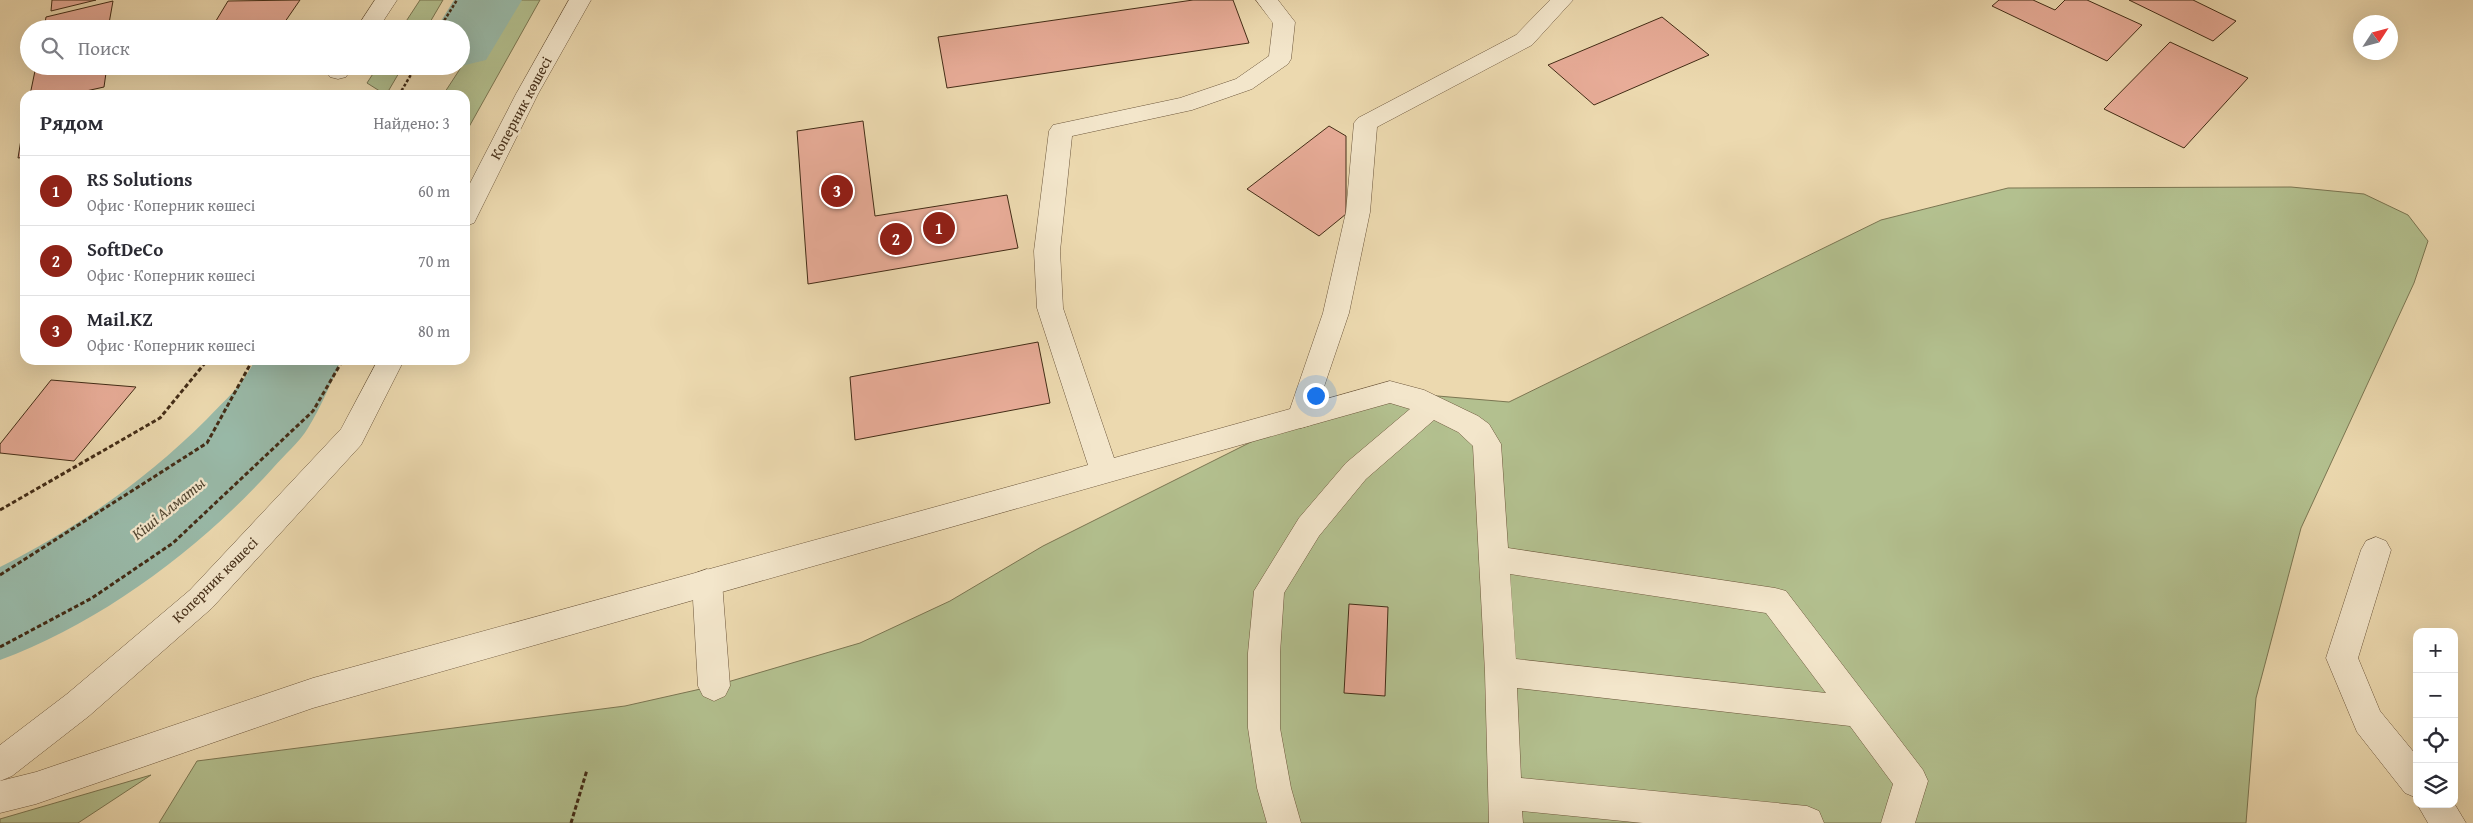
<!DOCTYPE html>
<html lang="ru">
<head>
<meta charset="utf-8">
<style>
  body { margin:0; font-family:"Gentium Book Plus",serif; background:#f7f7f7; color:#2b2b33 }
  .controls { position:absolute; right:15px; bottom:15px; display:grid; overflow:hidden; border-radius:10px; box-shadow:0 5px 20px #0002 }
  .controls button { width:45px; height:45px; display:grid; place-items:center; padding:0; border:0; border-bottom:1px solid #e1e1e2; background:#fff; color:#2b2b33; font:25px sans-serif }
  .compass { position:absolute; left:2353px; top:15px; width:45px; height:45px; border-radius:50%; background:#fff; box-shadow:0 5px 20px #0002; rotate:54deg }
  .you { position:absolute; left:1315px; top:395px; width:18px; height:18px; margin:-12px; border:4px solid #fff; border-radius:50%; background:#1a73e8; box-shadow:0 0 0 8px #1a73e833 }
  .badge { display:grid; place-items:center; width:32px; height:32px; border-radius:50%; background:#8f2418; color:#fff; font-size:16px; font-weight:700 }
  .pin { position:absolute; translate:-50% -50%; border:2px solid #fff; box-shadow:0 1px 5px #0006 }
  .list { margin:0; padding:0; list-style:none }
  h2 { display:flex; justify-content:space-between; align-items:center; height:65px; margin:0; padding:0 20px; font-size:21px }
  h2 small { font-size:16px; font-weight:400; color:#7c7c81 }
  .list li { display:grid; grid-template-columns:32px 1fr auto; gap:15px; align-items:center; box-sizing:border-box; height:70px; padding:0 20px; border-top:1px solid #e1e1e2 }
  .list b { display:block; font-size:19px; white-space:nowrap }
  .list p { margin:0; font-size:16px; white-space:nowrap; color:#7c7c81 }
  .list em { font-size:16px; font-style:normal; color:#7c7c81 }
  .icon { flex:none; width:28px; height:28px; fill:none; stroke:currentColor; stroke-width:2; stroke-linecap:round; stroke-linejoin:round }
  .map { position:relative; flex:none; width:2473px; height:823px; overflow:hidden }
  .search { position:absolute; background:#fff; box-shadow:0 5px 20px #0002; left:20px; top:20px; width:450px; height:55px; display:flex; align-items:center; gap:12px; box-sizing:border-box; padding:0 18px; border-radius:28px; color:#7c7c81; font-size:19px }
  .panel { position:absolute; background:#fff; box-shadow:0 5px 20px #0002; left:20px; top:90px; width:450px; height:275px; border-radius:15px }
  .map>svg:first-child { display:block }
  .green { fill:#b3c08f; stroke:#7b7652 }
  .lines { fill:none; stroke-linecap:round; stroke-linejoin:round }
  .river { fill:#99baa9; fill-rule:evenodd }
  .building { fill:#e8ac98; stroke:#432c16 }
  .service-casing { stroke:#6d573c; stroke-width:1 }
  .minor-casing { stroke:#6d573c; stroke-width:1 }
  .tertiary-casing { stroke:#6d573c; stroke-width:1 }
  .path-far1 { stroke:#432c16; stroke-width:2.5; stroke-dasharray:3 2; stroke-linecap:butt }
  .path { stroke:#432c16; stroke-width:3; stroke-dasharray:4.5 2.5; stroke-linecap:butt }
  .service { fill:#f3e6cb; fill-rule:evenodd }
  .minor { fill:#f3e6cb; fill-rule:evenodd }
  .tertiary { fill:#f3e6cb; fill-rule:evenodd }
  .labels { text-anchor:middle; stroke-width:4.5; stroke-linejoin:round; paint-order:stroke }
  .street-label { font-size:15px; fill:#432c16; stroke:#f3e6cb }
  .water-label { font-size:16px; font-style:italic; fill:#544833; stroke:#f3e6cb }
</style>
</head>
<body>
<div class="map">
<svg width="2473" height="823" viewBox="0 0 2473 823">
  <rect width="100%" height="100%" fill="#ecd9af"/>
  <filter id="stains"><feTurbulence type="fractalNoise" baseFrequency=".004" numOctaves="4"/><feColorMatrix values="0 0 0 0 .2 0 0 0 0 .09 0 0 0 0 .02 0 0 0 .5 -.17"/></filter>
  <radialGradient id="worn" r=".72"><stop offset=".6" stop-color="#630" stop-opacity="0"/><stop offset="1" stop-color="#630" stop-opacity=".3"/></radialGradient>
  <path class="green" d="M420 0H443L426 29H401Z
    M505 0H540L465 134V95H443Z
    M378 66H403L386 95 367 83Z
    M2291 187 2364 194 2408 215 2428 241 2414 283 2301 528 2256 698 2246 823H159L197 761 625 706 714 686 860 643 950 601 1043 546 1301 417 1390 392 1509 402 1881 220 2008 188Z
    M151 775 78 823H0V819Z"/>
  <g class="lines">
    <path class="river" d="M454 0H522L486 60 461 66V29H436Z
      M255 360H341C331 383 321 407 308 428 299 443 284 455 273 468 201 548 101 623 0 660V567C76 529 147 479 207 419 227 398 242 386 255 360Z"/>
  </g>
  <path class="building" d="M52 0H96L51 11Z
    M300 0 280 29H211L228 1Z
    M1193 0H1233L1249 43 947 88 938 37Z
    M1999 0H2033L2055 10 2065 0H2087L2142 25 2107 61 1992 6Z
    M2129 0H2193L2236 21 2213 41Z
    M113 1 108 29H44L46 17Z
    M1662 17 1709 55 1594 105 1548 65Z
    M2170 42 2248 78 2184 148 2104 109Z
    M36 66H107L104 87 68 95H30Z
    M187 66H254L250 72H183Z
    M25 120V157L18 158 24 121Z
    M863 121 875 216 1007 195 1018 248 808 284 797 131Z
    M1329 126 1346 136V214L1319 236 1247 189Z
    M1038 342 1050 403 855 440 850 377Z
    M51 380 136 387 74 461 0 453V444Z
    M1349 604 1388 607 1385 696 1344 693Z"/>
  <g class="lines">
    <g class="service-casing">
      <path id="service" d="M1390 381 1424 390 1478 416 1489 424 1501 444 1508 548 1775 588 1786 591 1923 770 1928 781 1915 823H1881L1893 784 1850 726 1517 688 1521 778 1807 806 1819 811 1824 823H1643L1522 811 1523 823H1489L1485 672 1473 446 1458 432 1434 420 1366 479 1319 536 1284 593 1280 653V728L1291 788 1301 823H1267L1257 788 1248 728V653L1254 591 1299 518 1346 463 1410 409 1390 403 1301 428 1291 425 1287 417 1291 409ZM1510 574 1766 613 1826 693 1516 659Z
        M707 569 718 573 722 582 730 686 725 696 714 701 703 696 698 686 692 582 696 573Z"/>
    </g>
    <g class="minor-casing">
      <path id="minor" d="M375 0H397L378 29H356Z
        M1256 0H1278L1295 22 1291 59 1288 64 1252 89 1192 110 1072 136 1060 251 1063 308 1114 458 1290 409 1323 313 1346 212 1354 123 1358 118 1516 35 1550 0H1573L1532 45 1377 127 1370 212 1349 313 1311 425 313 708 36 804 0 813V781L36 772 313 678 1088 465 1037 308 1034 251 1049 131 1053 125 1180 98 1236 79 1269 56 1273 23Z
        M330 66H352L346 77 338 79 330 77 327 72Z
        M2376 537 2386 541 2391 550 2358 658 2380 711 2417 756V798L2405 793 2357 732 2326 658 2361 550 2366 541Z
        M2454 803 2466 823H2428L2417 804Z"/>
    </g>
    <g class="tertiary-casing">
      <path id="tertiary" d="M569 0H591L538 94 477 217 474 223 465 226V193L516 94Z
        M378 360H404L361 445 212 608 89 716 12 776 0 781V745L67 694 190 590 341 429Z"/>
    </g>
    <path class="path-far1" d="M439 29 457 0
      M399 95 416 66
      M204 364 207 360
      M251 364 253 360
      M341 364 343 360"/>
    <path class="path" d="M0 510 160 418 205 363
      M0 575 207 443 251 363
      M0 647 92 598 173 543 313 411 341 363
      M571 823 587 770"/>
    <use href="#service" class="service"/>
    <use href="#minor" class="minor"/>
    <use href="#tertiary" class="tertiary"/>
  </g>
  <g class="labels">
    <g class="street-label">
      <text transform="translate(521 108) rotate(-62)" y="5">Коперник көшесі</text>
      <text transform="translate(215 580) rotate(-45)" y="5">Коперник көшесі</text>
    </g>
    <g class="water-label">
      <text transform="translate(168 508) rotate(-39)" y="6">Кіші Алматы</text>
    </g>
  </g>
  <rect width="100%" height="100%" filter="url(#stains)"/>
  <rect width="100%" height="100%" fill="url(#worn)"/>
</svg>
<div class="controls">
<button>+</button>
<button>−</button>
<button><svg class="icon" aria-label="locate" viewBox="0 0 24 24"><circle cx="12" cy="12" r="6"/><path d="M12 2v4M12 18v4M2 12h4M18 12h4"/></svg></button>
<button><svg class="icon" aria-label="layers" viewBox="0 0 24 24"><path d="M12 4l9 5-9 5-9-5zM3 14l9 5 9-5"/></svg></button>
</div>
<svg class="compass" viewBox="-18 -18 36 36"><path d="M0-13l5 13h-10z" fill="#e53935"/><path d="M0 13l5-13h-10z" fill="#7c7c81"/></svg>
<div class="you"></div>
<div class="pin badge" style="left:939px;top:228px">1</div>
<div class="pin badge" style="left:896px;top:239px">2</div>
<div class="pin badge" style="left:837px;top:191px">3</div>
<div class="search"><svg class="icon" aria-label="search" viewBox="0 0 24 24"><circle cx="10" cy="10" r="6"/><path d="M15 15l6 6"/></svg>Поиск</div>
<section class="panel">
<h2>Рядом<small>Найдено: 3</small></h2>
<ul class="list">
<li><span class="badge">1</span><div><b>RS Solutions</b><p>Офис · Коперник көшесі</p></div><em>60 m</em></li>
<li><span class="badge">2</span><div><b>SoftDeCo</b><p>Офис · Коперник көшесі</p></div><em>70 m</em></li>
<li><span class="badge">3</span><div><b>Mail.KZ</b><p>Офис · Коперник көшесі</p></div><em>80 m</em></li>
</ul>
</section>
</div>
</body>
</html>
